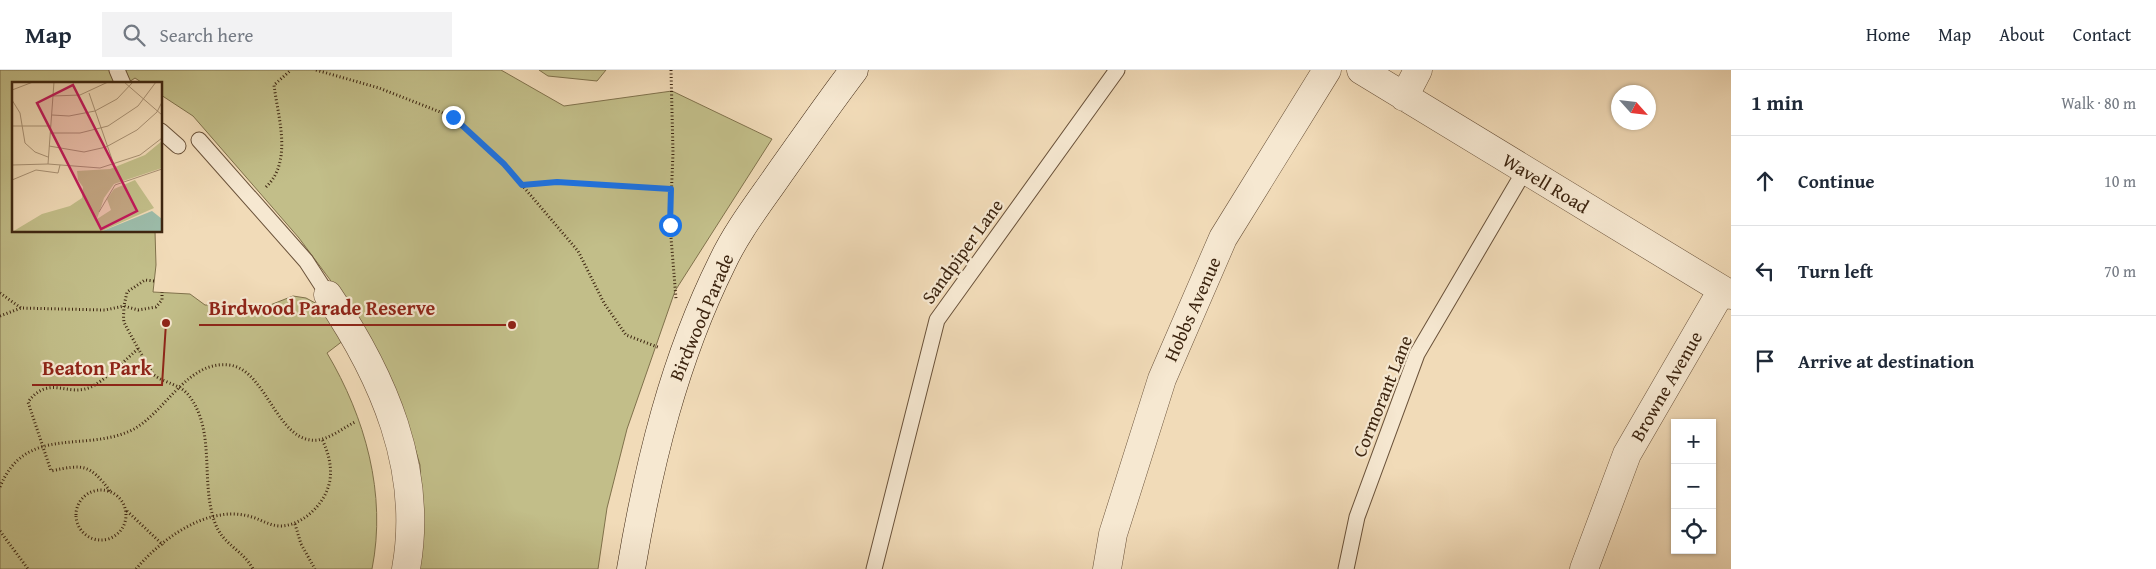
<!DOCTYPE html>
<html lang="en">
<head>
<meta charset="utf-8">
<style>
  body { margin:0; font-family:"Gentium Book Plus",serif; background:#f2f2f3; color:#1f2937 }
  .controls { position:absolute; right:15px; bottom:15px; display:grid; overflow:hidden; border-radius:0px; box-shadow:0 1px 4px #0004 }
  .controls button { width:45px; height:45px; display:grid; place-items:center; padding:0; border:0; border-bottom:1px solid #e0e1e3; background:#fff; color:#1f2937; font:25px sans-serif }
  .compass { position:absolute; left:1611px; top:15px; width:45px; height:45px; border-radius:50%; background:#fff; box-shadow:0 1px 4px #0004; rotate:117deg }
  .stop { position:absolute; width:15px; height:15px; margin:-11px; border:4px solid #1a73e8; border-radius:50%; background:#fff }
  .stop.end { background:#1a73e8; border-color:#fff; box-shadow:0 1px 5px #0008 }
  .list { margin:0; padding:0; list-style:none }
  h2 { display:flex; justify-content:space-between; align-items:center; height:65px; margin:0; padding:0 20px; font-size:21px }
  h2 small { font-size:16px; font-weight:400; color:#747a83 }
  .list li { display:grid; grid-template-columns:32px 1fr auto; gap:15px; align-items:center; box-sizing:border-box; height:90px; padding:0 20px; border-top:1px solid #e0e1e3 }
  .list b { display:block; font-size:19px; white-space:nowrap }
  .list em { font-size:16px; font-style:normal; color:#747a83 }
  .icon { flex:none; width:28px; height:28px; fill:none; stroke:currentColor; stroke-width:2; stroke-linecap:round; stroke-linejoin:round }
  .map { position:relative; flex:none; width:1731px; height:499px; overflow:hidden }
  header { display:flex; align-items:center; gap:30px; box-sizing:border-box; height:70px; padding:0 25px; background:#fff; border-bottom:1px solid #e0e1e3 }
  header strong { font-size:24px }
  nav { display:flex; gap:28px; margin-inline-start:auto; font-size:18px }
  .search { width:350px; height:45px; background:#f2f2f3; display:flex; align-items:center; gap:12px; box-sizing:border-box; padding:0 18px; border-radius:0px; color:#747a83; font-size:19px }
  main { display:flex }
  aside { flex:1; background:#fff }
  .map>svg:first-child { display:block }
  .green { fill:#c2be89; stroke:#80724c }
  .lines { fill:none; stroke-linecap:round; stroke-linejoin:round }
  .lane-casing { stroke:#6a523a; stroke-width:17 }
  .street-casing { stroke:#6a523a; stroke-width:29 }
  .secondary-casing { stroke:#3d2510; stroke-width:29 }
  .path { stroke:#3d2510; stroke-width:3; stroke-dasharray:1 2.5; stroke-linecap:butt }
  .lane { stroke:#f6e8d1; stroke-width:15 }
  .street { stroke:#f6e8d1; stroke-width:28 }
  .secondary { stroke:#f6e8d1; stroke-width:28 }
  .route { stroke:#1a73e8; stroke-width:6 }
  .labels { text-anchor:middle; stroke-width:4.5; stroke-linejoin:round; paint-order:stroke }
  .street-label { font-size:19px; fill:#3d2510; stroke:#f6e8d1 }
  .inset-road { fill:none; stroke:#a99275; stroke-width:1 }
  .view { fill:#c2185b; fill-opacity:0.15; stroke:#c2185b; stroke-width:2.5 }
  .inset-edge { fill:none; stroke:#3d2510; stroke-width:2.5 }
  .leader { fill:none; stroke:#8f2418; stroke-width:2 }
  .callout-dot { fill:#8f2418; stroke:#f6e8d1; stroke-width:2 }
  .callout-label { font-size:20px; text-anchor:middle; font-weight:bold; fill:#8f2418; stroke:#f6e8d1; stroke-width:4.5; stroke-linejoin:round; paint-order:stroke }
</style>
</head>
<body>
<header>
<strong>Map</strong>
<div class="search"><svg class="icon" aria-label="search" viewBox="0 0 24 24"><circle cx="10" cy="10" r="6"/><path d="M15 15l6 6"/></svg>Search here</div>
<nav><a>Home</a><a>Map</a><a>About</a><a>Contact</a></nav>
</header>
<main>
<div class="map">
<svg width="1731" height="499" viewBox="0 0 1731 499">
  <rect width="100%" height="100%" fill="#f1dbb8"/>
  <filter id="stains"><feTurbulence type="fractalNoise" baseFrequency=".004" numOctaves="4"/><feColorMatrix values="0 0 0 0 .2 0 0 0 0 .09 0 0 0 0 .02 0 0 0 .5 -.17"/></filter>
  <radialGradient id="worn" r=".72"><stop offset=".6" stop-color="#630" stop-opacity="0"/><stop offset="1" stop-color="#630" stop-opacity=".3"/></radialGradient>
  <path class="green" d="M0 0H501L564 36 672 21 772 69 675 221 627 359 607 438 598 499H418L422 438 420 395 405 344 357 246 299 168 193 46 161 25V14H144L135 8 126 14H14V161H155L156 195 153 222 190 224 205 235 265 237 293 226 306 228 319 235 344 270 327 283C365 347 387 424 372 499H0Z
    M539 0H606L597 11 548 6Z"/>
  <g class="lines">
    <g class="lane-casing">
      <path id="lane" d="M117 0 123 14
        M161 61 178 76
        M199 70 306 191 328 225
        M874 499 937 250 1117 0
        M1346 499 1357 447 1417 284 1525 100"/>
    </g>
    <g class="street-casing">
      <path id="street" d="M1361 0 1731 225
        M1404 27 1418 0
        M328 225C383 306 424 399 406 499
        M1107 499 1113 464 1162 309 1223 168 1327 0
        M1584 499 1627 384 1722 220"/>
    </g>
    <g class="secondary-casing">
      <path id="secondary" d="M631 499C649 393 674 290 722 193 737 161 759 133 779 104 804 69 828 34 854 0"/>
    </g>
    <path class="path" d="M316 0 379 18 453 47 504 94 578 181 604 233 626 265 660 278
      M671 0 673 83 670 155 676 229
      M523 115 557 112 671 119
      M266 117C293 91 278 48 274 15L291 0
      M154 211 145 210 127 222 124 236 138 240 156 237 162 230V222
      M0 223 21 238
      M0 246 21 238 105 240 124 236C124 241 123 247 124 252 126 257 151 302 154 305 166 314 181 314 190 327 216 363 200 412 215 453 223 475 243 480 253 499
      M0 417C26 353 86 384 134 359 166 341 188 290 229 295 267 299 277 375 318 370 331 368 343 358 355 352
      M76 445a25 25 0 1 1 50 0a25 25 0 1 1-50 0Z
      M110 421C90 394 83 394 51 401L28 332C50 303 68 329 93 316 109 307 125 290 139 278
      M127 441 163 475
      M295 454 301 474 315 499
      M0 461 28 499
      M136 499C156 475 190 449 221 445 231 443 242 444 252 447 262 450 270 456 281 456 304 455 326 433 330 410 332 395 328 382 322 369"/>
    <use href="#lane" class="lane"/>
    <use href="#street" class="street"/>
    <use href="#secondary" class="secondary"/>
  </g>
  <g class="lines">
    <path class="route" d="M453 47 504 94 522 115 557 112 671 119 670 155"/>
  </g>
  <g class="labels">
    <g class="street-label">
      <text transform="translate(1546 113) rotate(31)" y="7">Wavell Road</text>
      <text transform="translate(962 181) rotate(-54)" y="7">Sandpiper Lane</text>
      <text transform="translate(1192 239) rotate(-66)" y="7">Hobbs Avenue</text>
      <text transform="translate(701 247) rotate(-67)" y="7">Birdwood Parade</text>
      <text transform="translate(1666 316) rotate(-60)" y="7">Browne Avenue</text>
      <text transform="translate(1382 326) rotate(-68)" y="7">Cormorant Lane</text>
    </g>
  </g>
  <g transform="translate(12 12)">
    <rect width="150" height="150" fill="#f1dbb8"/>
    <path d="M150 59V86L102 102 92 116 85 137 99 128 95 117 102 107 123 98 142 126 88 150H0L30 132 58 124 70 116 71 105 66 98 65 89 98 87 133 73Z" fill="#c2be89"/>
    <path d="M140 129 150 137V150H88Z" fill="#9cbcaa"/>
    <path class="inset-road" d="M112 0 150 33M0 8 21 0M77 11 102 83M41 14 68 13 96 0M0 18 8 31 13 61 23 70 36 75M40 33 57 34 83 29 105 17 121 0M0 44H39M38 51H68L96 44 126 24 144 0M37 64 72 70 94 65 125 48 145 30 150 20M36 82 42 0M0 83 36 82 88 86 128 73 150 56M0 98 24 88 46 91 48 83M87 130 103 103 150 87"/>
    <path class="view" d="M61 3 125 129 89 147 25 21Z"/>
    <rect width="150" height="150" class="inset-edge"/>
  </g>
  <path class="leader" d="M512 255L446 255H199M166 253L162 315H32"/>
  <g class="callout-dot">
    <circle cx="512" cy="255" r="5"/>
    <circle cx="166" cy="253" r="5"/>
  </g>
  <g class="callout-label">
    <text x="322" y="245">Birdwood Parade Reserve</text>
    <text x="97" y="305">Beaton Park</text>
  </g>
  <rect width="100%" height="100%" filter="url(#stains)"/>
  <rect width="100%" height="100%" fill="url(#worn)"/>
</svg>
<div class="controls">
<button>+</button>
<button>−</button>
<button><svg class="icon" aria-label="locate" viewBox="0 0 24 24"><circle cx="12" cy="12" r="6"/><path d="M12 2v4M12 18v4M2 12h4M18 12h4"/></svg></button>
</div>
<svg class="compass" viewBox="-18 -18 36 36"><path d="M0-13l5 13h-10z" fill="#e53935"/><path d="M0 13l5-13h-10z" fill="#747a83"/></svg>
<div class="stop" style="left:670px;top:155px"></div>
<div class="stop end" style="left:453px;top:47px"></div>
</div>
<aside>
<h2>1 min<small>Walk · 80 m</small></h2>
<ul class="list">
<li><svg class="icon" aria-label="ahead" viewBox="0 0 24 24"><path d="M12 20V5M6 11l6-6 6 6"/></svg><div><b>Continue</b></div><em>10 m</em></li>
<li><svg class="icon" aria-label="left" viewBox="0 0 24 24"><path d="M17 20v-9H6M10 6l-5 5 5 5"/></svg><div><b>Turn left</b></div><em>70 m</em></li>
<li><svg class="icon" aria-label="arrive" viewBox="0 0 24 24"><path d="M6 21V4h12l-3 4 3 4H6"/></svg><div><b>Arrive at destination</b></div></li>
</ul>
</aside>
</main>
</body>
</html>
